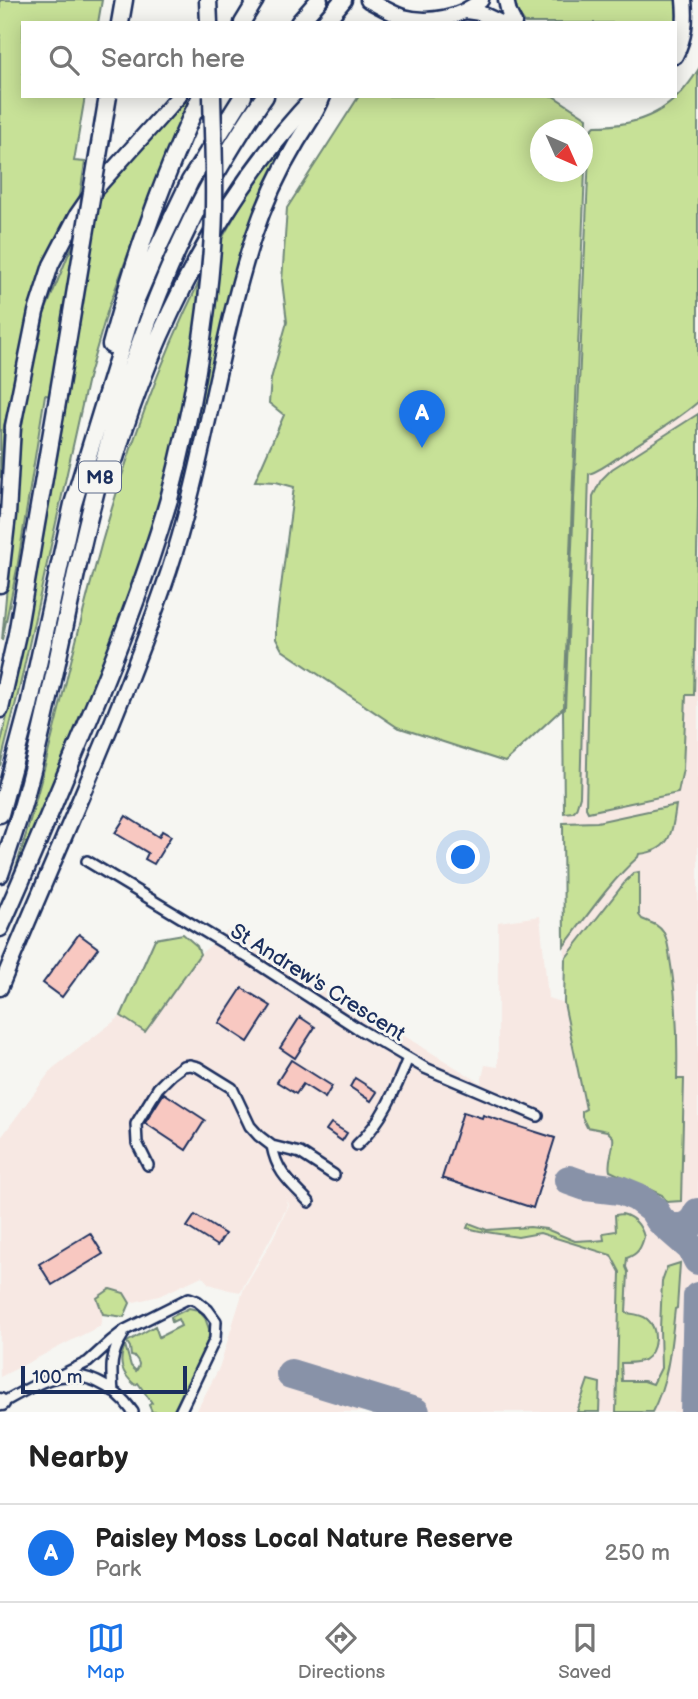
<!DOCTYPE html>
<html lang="en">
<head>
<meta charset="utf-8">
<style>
  body { margin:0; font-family:"Balsamiq Sans",sans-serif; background:#f6f6f6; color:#222 }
  .compass { position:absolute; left:530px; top:119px; width:63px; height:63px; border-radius:50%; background:#fff; box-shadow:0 4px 18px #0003; rotate:135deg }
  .scale { position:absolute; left:21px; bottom:18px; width:166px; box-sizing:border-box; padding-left:7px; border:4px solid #1b2f5e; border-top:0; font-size:19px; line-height:24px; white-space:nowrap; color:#1b2f5e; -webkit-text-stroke:5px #f6f6f2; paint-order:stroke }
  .you { position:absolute; left:464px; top:858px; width:24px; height:24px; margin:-18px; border:5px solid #fff; border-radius:50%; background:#1a73e8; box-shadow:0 0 0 10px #1a73e833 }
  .badge { display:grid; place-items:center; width:46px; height:46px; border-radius:50%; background:#1a73e8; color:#fff; font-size:23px; font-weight:700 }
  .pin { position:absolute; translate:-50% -58px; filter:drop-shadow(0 2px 4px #0008) }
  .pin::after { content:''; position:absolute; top:37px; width:24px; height:21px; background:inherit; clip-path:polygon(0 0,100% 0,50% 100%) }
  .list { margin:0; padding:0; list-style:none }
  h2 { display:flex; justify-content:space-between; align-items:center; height:91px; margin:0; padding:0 28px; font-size:30px }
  h2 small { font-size:23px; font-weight:400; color:#767676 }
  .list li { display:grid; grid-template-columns:46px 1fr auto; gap:21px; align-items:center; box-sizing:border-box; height:98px; padding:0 28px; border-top:2px solid #e0e0e0 }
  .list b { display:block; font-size:26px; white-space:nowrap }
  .list p { margin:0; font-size:23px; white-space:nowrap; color:#767676 }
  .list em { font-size:23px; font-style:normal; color:#767676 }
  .icon { flex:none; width:38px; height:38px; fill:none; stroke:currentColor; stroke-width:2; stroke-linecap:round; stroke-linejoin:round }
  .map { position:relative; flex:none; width:698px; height:1412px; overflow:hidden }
  .search { position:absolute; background:#fff; box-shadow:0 4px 18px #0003; left:21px; right:21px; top:21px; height:77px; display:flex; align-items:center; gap:18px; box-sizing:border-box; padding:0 24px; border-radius:0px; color:#767676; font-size:26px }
  .sheet { height:189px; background:#fff }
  nav { display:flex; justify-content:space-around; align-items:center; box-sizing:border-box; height:98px; border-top:2px solid #e0e0e0; background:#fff; font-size:19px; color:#767676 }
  nav a { display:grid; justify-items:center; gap:4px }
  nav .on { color:#1a73e8 }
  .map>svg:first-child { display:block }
  .built { fill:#f7e8e3 }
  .green { fill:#c7e197; stroke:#71887a; stroke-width:2; fill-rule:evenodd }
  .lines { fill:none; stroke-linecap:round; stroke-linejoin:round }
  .taxiway { stroke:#8892a8; stroke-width:30 }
  .building { fill:#f8c8c1; stroke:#1b2f5e; stroke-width:2 }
  .minor-casing { stroke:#1b2f5e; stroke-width:14 }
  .primary-casing { stroke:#1b2f5e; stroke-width:19 }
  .trunk-casing { stroke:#1b2f5e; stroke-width:19 }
  .motorway-casing { stroke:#1b2f5e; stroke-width:21 }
  .minor { stroke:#f6f6f2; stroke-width:9 }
  .primary { stroke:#f6f6f2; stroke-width:14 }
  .trunk { stroke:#f6f6f2; stroke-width:14 }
  .motorway { stroke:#f6f6f2; stroke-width:16 }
  .motorway-bridge-casing { stroke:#1b2f5e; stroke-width:21; stroke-linecap:butt }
  .motorway-bridge { stroke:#f6f6f2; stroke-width:16 }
  .labels { text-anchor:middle; stroke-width:6; stroke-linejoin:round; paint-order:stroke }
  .shield { fill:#f6f6f2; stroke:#5d6b8a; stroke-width:2 }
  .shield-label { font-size:19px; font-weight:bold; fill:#1b2f5e }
  .street-label { font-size:21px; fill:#1b2f5e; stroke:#f6f6f2 }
</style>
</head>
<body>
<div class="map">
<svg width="698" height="1412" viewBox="0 0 698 1412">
  <rect width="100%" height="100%" fill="#f6f6f2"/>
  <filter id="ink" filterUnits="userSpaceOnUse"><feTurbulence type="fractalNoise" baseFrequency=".0143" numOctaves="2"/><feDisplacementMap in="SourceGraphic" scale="14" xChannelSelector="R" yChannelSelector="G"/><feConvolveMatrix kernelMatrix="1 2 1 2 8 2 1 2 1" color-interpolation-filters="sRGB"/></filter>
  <g filter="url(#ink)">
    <path class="built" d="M698 70V1412H196L219 1368 244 1288 270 1244 289 1205 285 1194 288 1205 268 1243 244 1285 241 1292 229 1290 209 1284 202 1276 159 1296 130 1303 124 1293 97 1298 103 1314 100 1326 0 1377V1139L52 1069 121 1016 145 1031 200 954 230 929 481 1083 485 1065 498 1067V922L540 916 548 998 565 1003 564 813 590 131 636 121 656 113 665 108 680 95Z"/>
    <path class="green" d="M0 0H102L98 23H23V96H85L74 161 85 162 79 202 26 338 4 426 0 478Z
      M511 0H677C680 11 681 30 675 40V23H525L518 14Z
      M698 70V402C677 420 653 434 630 449 616 458 604 469 589 474L580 796 576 809 573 812 564 813 563 710 565 708 590 131 595 126C641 126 674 110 698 70Z
      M359 96H553L587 118 564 707 505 762 397 727 282 650 276 639V625L294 487 276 482 255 481 284 415 269 403 271 379 287 322 282 281 287 208ZM540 130H582V172H540Z
      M186 101 190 105 175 135 143 213 108 309 88 378 19 690 0 766V747L26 633 67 399 45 395 17 569 2 640 24 402 39 326 69 253 101 195 111 180 153 133Z
      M274 154 278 155 280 159 244 245 231 286 182 501 160 498 141 561 108 652 11 883C43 785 64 685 90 586 120 471 158 358 214 253 233 219 251 185 274 154Z
      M698 414V506L694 695H686L683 769 678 793 588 812 586 808 593 496 601 480 612 469Z
      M676 805C672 833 671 851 639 854L638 857C609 883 588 915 564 946L563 823 597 822Z
      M639 872V915L642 919C651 923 658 924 664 933 668 941 669 951 670 959 677 999 678 1039 677 1079H684L681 1201 667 1202 662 1195 610 1171C607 1159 615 1149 613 1137L607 1131 587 1127 582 1117V1111L586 1109 564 1003 565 959 626 881 634 873Z
      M183 934 197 946 200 954 145 1032 121 1016 155 939Z
      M622 1214C634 1217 641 1225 644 1237 641 1248 638 1254 627 1258L626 1267 628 1272 626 1313C633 1314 641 1314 647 1319 659 1329 657 1352 644 1360 638 1363 629 1363 621 1363L622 1381H644L653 1384 661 1368 660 1329 662 1281 667 1267 680 1263 677 1308 675 1309C671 1344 669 1380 652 1412H616L620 1272 611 1255 540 1233 518 1237 480 1231 467 1228 469 1223 487 1230 530 1227 546 1229 575 1241 593 1240 594 1241 604 1240 603 1233 616 1231 615 1215Z
      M110 1289 124 1293 130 1303 124 1317 103 1314 97 1298Z
      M189 1308 198 1310 205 1318 209 1329V1335L208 1343 173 1412H152L149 1405 152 1403 138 1383 135 1385C121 1373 118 1362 125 1345L131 1366 136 1371C141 1365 139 1362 135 1357L131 1356 130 1347 127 1342 155 1326 159 1337 181 1326 178 1319 172 1322 171 1317Z
      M588 1380 600 1383 599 1412H577Z"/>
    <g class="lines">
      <path class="taxiway" d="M569 1180 586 1186 620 1190 637 1197 653 1209 660 1220 692 1248 698 1260
        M668 1227C682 1230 692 1227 698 1213
        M291 1374 415 1412
        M695 1412 698 1297"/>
    </g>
    <path class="building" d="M126 816 159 837 162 831 171 836 154 864 145 859 148 853 115 833Z
      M79 934 98 948 62 997 43 983Z
      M242 988 271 1006 248 1042 219 1023Z
      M300 1017 315 1027 295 1058 280 1048Z
      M291 1060 332 1086 325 1098 303 1084 296 1094 277 1082Z
      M355 1078 377 1092 371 1101 350 1087Z
      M164 1093 205 1120 186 1150 145 1123Z
      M463 1112 482 1118 483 1115 555 1138 533 1208 442 1178Z
      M331 1123 347 1133 342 1141 326 1130Z
      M195 1215 225 1234 217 1246 187 1227Z
      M90 1233 103 1254 52 1285 39 1264Z"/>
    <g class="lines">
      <g class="minor-casing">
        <path id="minor" d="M87 861 255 962 357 1028 425 1068 538 1116
          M357 1145C382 1122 396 1089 408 1058
          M272 1146C277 1173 290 1182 309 1202
          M148 1165 137 1143 136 1124 158 1088 171 1075 183 1066 190 1065 198 1067 232 1088 250 1126 259 1136 272 1146 300 1153 334 1175
          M59 1376 88 1362 111 1341 125 1330 189 1298 197 1301 208 1310 216 1321 215 1339 180 1412
          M113 1392C111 1368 110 1355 123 1335
          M0 1404C16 1395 33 1385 50 1379 82 1368 115 1386 133 1412"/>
      </g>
      <g class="primary-casing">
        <path id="primary" d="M506 0 509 13 514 23
          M466 11 480 13 501 23
          M675 56C685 37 686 20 684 0"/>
      </g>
      <g class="trunk-casing">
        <path id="trunk" d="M368 0C380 6 391 13 403 17 429 24 461 18 481 0
          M242 23 256 0
          M0 585 8 515 13 426 36 312 51 265 77 215 93 192 179 96
          M0 988C57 850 121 713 169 571 205 462 218 347 253 238 264 205 279 172 297 142 306 127 317 113 323 96
          M0 1401 2 1403"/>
      </g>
      <g class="motorway-casing">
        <path id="motorway" d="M208 0 209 23
          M120 23 124 0
          M299 23 319 0
          M324 23 343 0
          M111 345C134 260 163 176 201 96
          M115 458C153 330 222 193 316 96
          M0 709 17 634 58 397
          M0 814 29 706 73 504 136 299 158 248 190 181 243 96
          M0 874C8 851 16 827 23 804 49 712 65 617 87 525 117 404 153 286 214 177 230 150 246 122 265 96
          M0 928C27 869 51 810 76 750 111 667 144 585 169 499"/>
      </g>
      <use href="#minor" class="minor"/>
      <use href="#primary" class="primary"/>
      <use href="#trunk" class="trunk"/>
      <use href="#motorway" class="motorway"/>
      <g class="motorway-bridge-casing">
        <path id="motorway-bridge" d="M58 397 108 96
          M169 499C192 412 207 325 213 235 216 189 213 142 212 96"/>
      </g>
      <use href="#motorway-bridge" class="motorway-bridge"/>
    </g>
  </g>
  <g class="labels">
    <rect class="shield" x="79" y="461.5" width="42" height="31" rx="5"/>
    <g class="shield-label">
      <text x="100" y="484">M8</text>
    </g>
    <g class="street-label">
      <text transform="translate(318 982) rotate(32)" y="7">St Andrew's Crescent</text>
    </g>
  </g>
</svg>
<svg class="compass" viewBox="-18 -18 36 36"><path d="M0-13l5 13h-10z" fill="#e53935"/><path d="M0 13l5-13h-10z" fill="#767676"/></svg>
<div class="scale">100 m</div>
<div class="you"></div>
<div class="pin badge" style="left:422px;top:448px">A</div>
<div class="search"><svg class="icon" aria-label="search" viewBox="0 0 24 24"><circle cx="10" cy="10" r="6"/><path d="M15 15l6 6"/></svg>Search here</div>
</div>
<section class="sheet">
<h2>Nearby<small></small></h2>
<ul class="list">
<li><span class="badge">A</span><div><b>Paisley Moss Local Nature Reserve</b><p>Park</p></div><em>250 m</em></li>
</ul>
</section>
<nav>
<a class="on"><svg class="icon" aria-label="map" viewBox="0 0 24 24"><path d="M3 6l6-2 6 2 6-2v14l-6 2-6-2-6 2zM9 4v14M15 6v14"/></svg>Map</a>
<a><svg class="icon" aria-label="directions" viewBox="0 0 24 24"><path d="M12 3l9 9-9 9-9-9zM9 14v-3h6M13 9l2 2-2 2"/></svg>Directions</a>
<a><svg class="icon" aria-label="saved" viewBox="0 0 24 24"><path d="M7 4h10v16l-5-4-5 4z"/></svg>Saved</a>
</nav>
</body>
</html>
